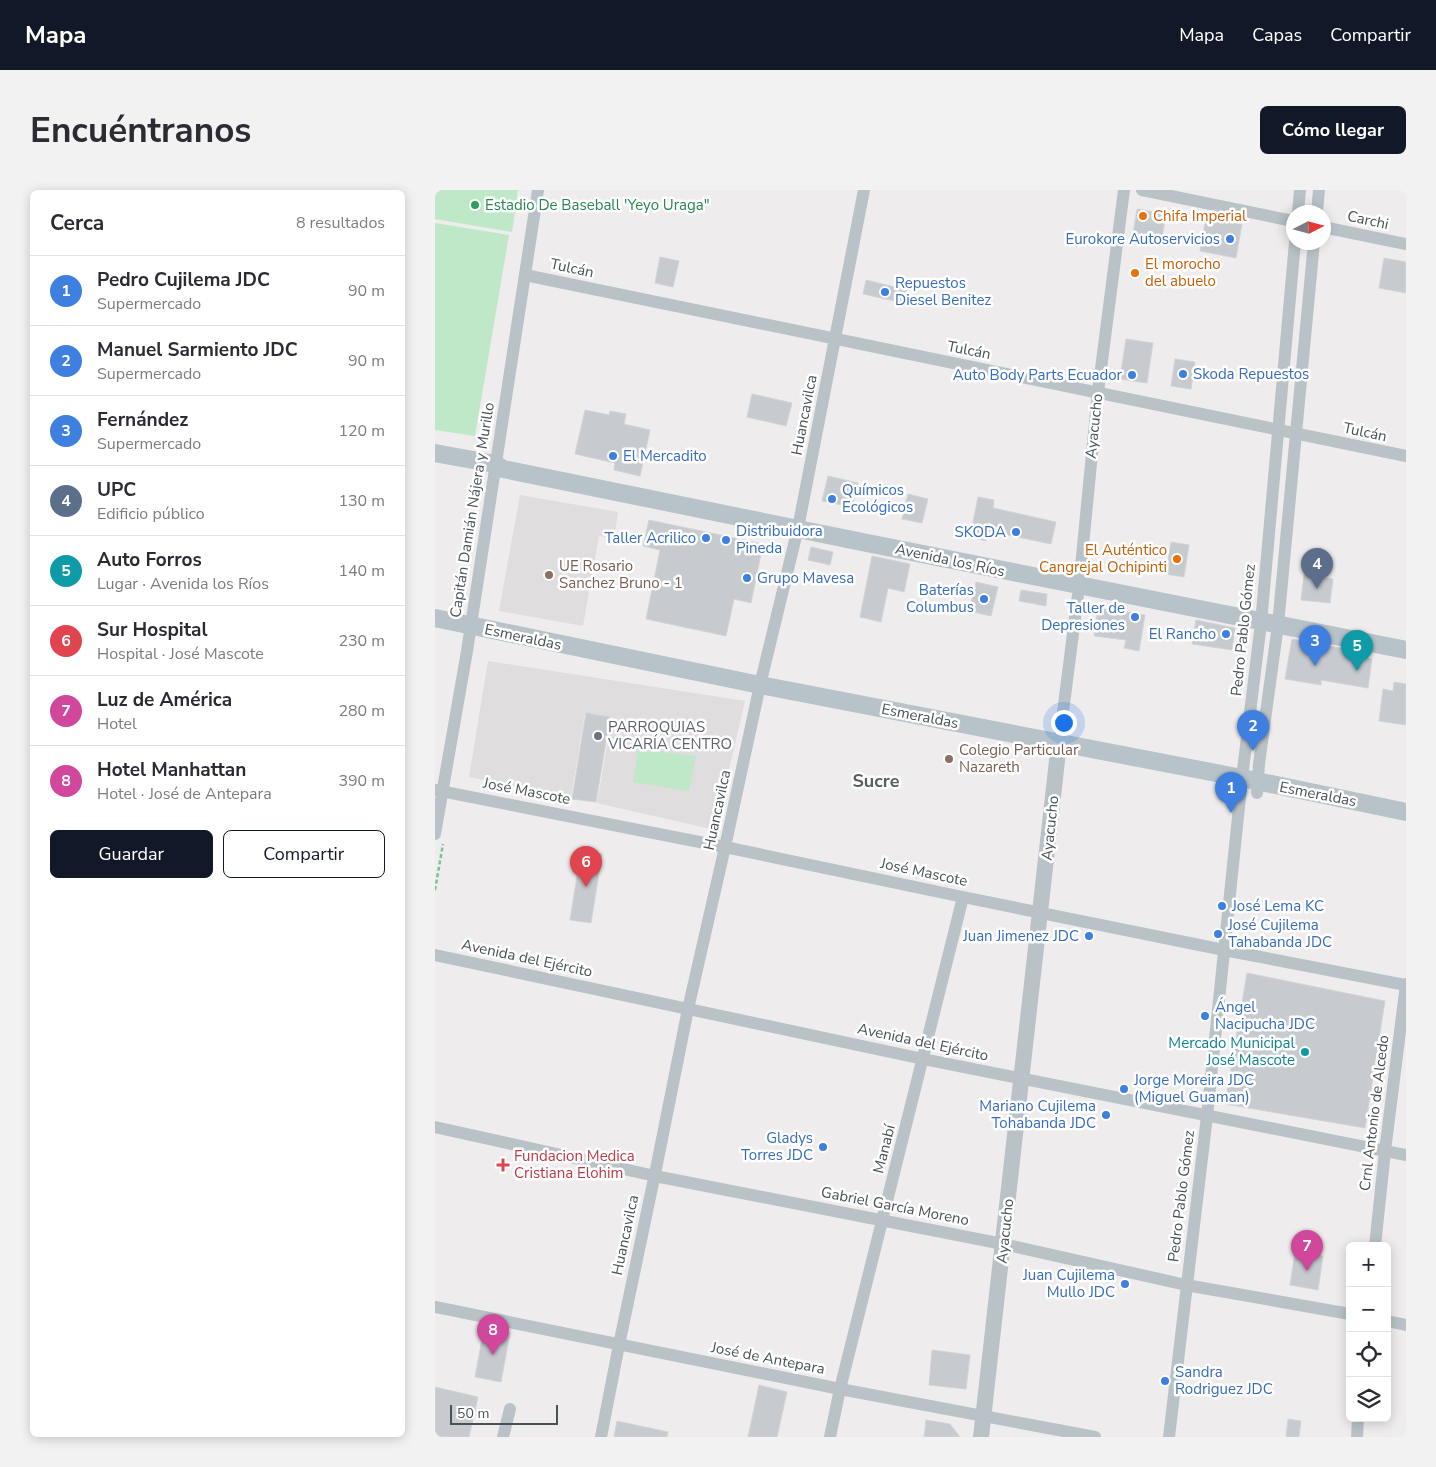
<!DOCTYPE html>
<html lang="es">
<head>
<meta charset="utf-8">
<style>
  body { margin:0; font-family:"Nunito Sans",sans-serif; background:#f2f2f3; color:#2b2b33 }
  .controls { position:absolute; right:15px; bottom:15px; display:grid; overflow:hidden; border-radius:8px; box-shadow:0 2px 12px #0003 }
  .controls button { width:45px; height:45px; display:grid; place-items:center; padding:0; border:0; border-bottom:1px solid #e1e1e2; background:#fff; color:#2b2b33; font:25px sans-serif }
  .compass { position:absolute; left:851px; top:15px; width:45px; height:45px; border-radius:50%; background:#fff; box-shadow:0 2px 12px #0003; rotate:84deg }
  .scale { position:absolute; left:15px; bottom:12px; width:108px; box-sizing:border-box; padding-left:5px; border:2px solid #475257; border-top:0; font-size:14px; line-height:18px; white-space:nowrap; color:#475257; -webkit-text-stroke:4px #fff; paint-order:stroke }
  .you { position:absolute; left:628px; top:532px; width:18px; height:18px; margin:-12px; border:4px solid #fff; border-radius:50%; background:#1a73e8; box-shadow:0 0 0 8px #1a73e833 }
  .badge { display:grid; place-items:center; width:32px; height:32px; border-radius:50%; background:#111827; color:#fff; font-size:16px; font-weight:700 }
  .pin { position:absolute; translate:-50% -41px; filter:drop-shadow(0 1px 2px #0008) }
  .pin::after { content:''; position:absolute; top:26px; width:18px; height:15px; background:inherit; clip-path:polygon(0 0,100% 0,50% 100%) }
  .list { margin:0; padding:0; list-style:none }
  h2 { display:flex; justify-content:space-between; align-items:center; height:65px; margin:0; padding:0 20px; font-size:21px }
  h2 small { font-size:16px; font-weight:400; color:#7c7c81 }
  .list li { display:grid; grid-template-columns:32px 1fr auto; gap:15px; align-items:center; box-sizing:border-box; height:70px; padding:0 20px; border-top:1px solid #e1e1e2 }
  .list b { display:block; font-size:19px; white-space:nowrap }
  .list p { margin:0; font-size:16px; white-space:nowrap; color:#7c7c81 }
  .list em { font-size:16px; font-style:normal; color:#7c7c81 }
  .actions { display:flex; gap:10px; padding:15px 20px }
  .actions a { flex:1; padding:11px 0; border:1px solid #111827; border-radius:8px; text-align:center; font-size:18px; color:#111827 }
  .actions .main { background:#111827; color:#fff }
  .icon { flex:none; width:28px; height:28px; fill:none; stroke:currentColor; stroke-width:2; stroke-linecap:round; stroke-linejoin:round }
  .map { position:relative; flex:none; width:971px; height:1247px; overflow:hidden; border-radius:8px }
  header { display:flex; align-items:center; gap:30px; box-sizing:border-box; height:70px; padding:0 25px; background:#111827; color:#fff }
  header strong { font-size:24px }
  nav { display:flex; gap:28px; margin-inline-start:auto; font-size:18px }
  .intro { display:flex; align-items:center; justify-content:space-between; box-sizing:border-box; height:120px; padding:0 30px }
  h1 { margin:0; font-size:35px }
  .button { padding:12px 22px; border-radius:8px; background:#111827; color:#fff; font-size:18px; font-weight:700 }
  main { display:flex; gap:30px; padding:0 30px }
  aside { flex:1; background:#fff; border-radius:8px; box-shadow:0 2px 12px #0003 }
  .map>svg:first-child { display:block }
  .education { fill:#e0ddde }
  .green { fill:#bfe8c8 }
  .building { fill:#c7cacf; stroke:#d1d4d7 }
  .lines { fill:none; stroke-linecap:round; stroke-linejoin:round }
  .path { stroke:#7bc293; stroke-width:2.5; stroke-dasharray:4 2.5; stroke-linecap:butt }
  .minor { stroke:#b9c3c7; stroke-width:12 }
  .tertiary { stroke:#b9c3c7; stroke-width:16 }
  .secondary { stroke:#b7c3c9; stroke-width:18 }
  .leisure-dot { fill:#2e9e5b; stroke:#fff; stroke-width:2 }
  .food-dot { fill:#e8710a; stroke:#fff; stroke-width:2 }
  .shop-dot { fill:#3f7fe0; stroke:#fff; stroke-width:2 }
  .education-dot { fill:#8d6e63; stroke:#fff; stroke-width:2 }
  .worship-dot { fill:#6b7280; stroke:#fff; stroke-width:2 }
  .culture-dot { fill:#0f9aa8; stroke:#fff; stroke-width:2 }
  .health-dot { fill:#e0444e; stroke:#fff; stroke-width:2 }
  .labels { text-anchor:middle; stroke-width:5; stroke-linejoin:round; paint-order:stroke }
  .leisure-label { font-size:15px; fill:#27864d; stroke:#fff; text-anchor:start }
  .food-label { font-size:15px; fill:#c56008; stroke:#fff; text-anchor:start }
  .street-label { font-size:15px; fill:#475257; stroke:#fff }
  .shop-label { font-size:15px; fill:#366cbe; stroke:#fff; text-anchor:end }
  .education-label { font-size:15px; fill:#785e54; stroke:#fff; text-anchor:start }
  .worship-label { font-size:15px; fill:#5b616d; stroke:#fff; text-anchor:start }
  .culture-label { font-size:15px; fill:#0d838f; stroke:#fff; text-anchor:end }
  .health-label { font-size:15px; fill:#be3a42; stroke:#fff; text-anchor:start }
  .quarter-label { font-size:18px; font-weight:bold; fill:#5a5e60; stroke:#fff }
</style>
</head>
<body>
<header>
<strong>Mapa</strong>
<nav><a>Mapa</a><a>Capas</a><a>Compartir</a></nav>
</header>
<div class="intro"><h1>Encuéntranos</h1><a class="button">Cómo llegar</a></div>
<main>
<aside>
<h2>Cerca<small>8 resultados</small></h2>
<ul class="list">
<li><span class="badge" style="background:#3f7fe0">1</span><div><b>Pedro Cujilema JDC</b><p>Supermercado</p></div><em>90 m</em></li>
<li><span class="badge" style="background:#3f7fe0">2</span><div><b>Manuel Sarmiento JDC</b><p>Supermercado</p></div><em>90 m</em></li>
<li><span class="badge" style="background:#3f7fe0">3</span><div><b>Fernández</b><p>Supermercado</p></div><em>120 m</em></li>
<li><span class="badge" style="background:#5c6f8a">4</span><div><b>UPC</b><p>Edificio público</p></div><em>130 m</em></li>
<li><span class="badge" style="background:#0f9aa8">5</span><div><b>Auto Forros</b><p>Lugar · Avenida los Ríos</p></div><em>140 m</em></li>
<li><span class="badge" style="background:#e0444e">6</span><div><b>Sur Hospital</b><p>Hospital · José Mascote</p></div><em>230 m</em></li>
<li><span class="badge" style="background:#d1479c">7</span><div><b>Luz de América</b><p>Hotel</p></div><em>280 m</em></li>
<li><span class="badge" style="background:#d1479c">8</span><div><b>Hotel Manhattan</b><p>Hotel · José de Antepara</p></div><em>390 m</em></li>
</ul>
<div class="actions"><a class="main">Guardar</a><a>Compartir</a></div>
</aside>
<div class="map">
<svg width="971" height="1247" viewBox="0 0 971 1247">
  <rect width="100%" height="100%" fill="#efeced"/>
  <path class="education" d="M85 305 183 322 179 349 164 346 148 436 64 421Z
    M53 471 310 511 280 640 162 613 177 527 150 523 136 607 34 587Z"/>
  <path class="green" d="M0 0H83L77 42 0 29Z
    M0 33 74 45 40 246 0 240Z
    M203 559 261 566 254 601 198 592Z"/>
  <path class="building" d="M702 19 731 24 726 54 697 50Z
    M771 27 807 34 801 68 765 61Z
    M225 67 244 71 238 97 220 93Z
    M949 68 971 72V103L944 98Z
    M431 90 472 100 469 113 428 104Z
    M691 149 718 153 712 193 685 189Z
    M740 169 760 172 756 199 736 196Z
    M317 204 357 213 351 236 312 227Z
    M150 220 174 225 175 221 191 224 189 234 215 240 205 286 179 280 180 273 140 264Z
    M393 286 423 293 417 317 387 311Z
    M473 304 493 309 487 333 467 329Z
    M543 307 559 310 558 318 621 332 616 354 553 341 551 351 535 347Z
    M214 330 328 354 316 413 299 409 291 446 211 429 225 360 208 356Z
    M736 352 754 355 749 387 731 384Z
    M376 357 398 362 395 375 373 370Z
    M437 366 475 374 469 402 453 398 446 432 425 427Z
    M869 385 898 389 895 413 866 410Z
    M541 392 563 397 556 426 534 421Z
    M586 400 612 404 611 416 584 411Z
    M663 418 710 425 704 461 689 458 691 450 659 446Z
    M761 430 800 438 797 460 757 454Z
    M857 449 911 459V464L937 469 933 498 886 490V495L850 489Z
    M959 492 971 494V535L944 531 948 499 958 501Z
    M151 523 175 527 161 612 137 609Z
    M146 661 167 664 156 733 135 730Z
    M812 783 950 811 930 938 790 914Z
    M860 1062 888 1066 883 1100 855 1095Z
    M49 1138 75 1143 66 1192 40 1187Z
    M497 1160 535 1165 531 1199 494 1195Z
    M324 1195 352 1202 342 1247H313Z
    M0 1197 43 1207 34 1247H0Z
    M853 1229 866 1231 864 1247H851Z
    M491 1230 515 1234 525 1247H489Z
    M182 1231 233 1242 232 1247H179Z"/>
  <g class="lines">
    <path class="path" d="M0 700 8 654"/>
    <path class="minor" d="M707 0 858 31
      M863 22 865 0
      M882 22 884 0
      M888 37 971 54
      M90 85 971 266
      M624 553 644 397 663 202 689 0
      M0 600 290 657 528 707 789 760 971 795
      M822 603 824 574 843 435 879 52
      M0 644 32 461 103 0
      M0 765 488 869 971 965
      M0 937 220 986 568 1054 751 1095 915 1124
      M940 1056 950 961 971 794
      M0 1117 405 1199 660 1247
      M952 1131 971 1135
      M68 1247 75 1219
      M166 1247 184 1155 222 974 253 819 290 657 325 495 363 338 429 0
      M395 1247 405 1199 528 707
      M734 1247 772 926 807 588 826 433 860 52
      M922 1247 923 1228"/>
    <path class="tertiary" d="M546 1247 624 553"/>
    <path class="secondary" d="M0 263 60 274 68 279C369 340 669 402 971 460
      M0 428 325 495 807 588 971 622"/>
  </g>
  <circle class="leisure-dot" cx="40" cy="15" r="5"/>
  <g class="food-dot">
    <circle cx="708" cy="26" r="5"/>
    <circle cx="700" cy="83" r="5"/>
    <circle cx="742" cy="369" r="5"/>
  </g>
  <g class="shop-dot">
    <circle cx="795" cy="49" r="5"/>
    <circle cx="450" cy="102" r="5"/>
    <circle cx="748" cy="184" r="5"/>
    <circle cx="697" cy="185" r="5"/>
    <circle cx="178" cy="266" r="5"/>
    <circle cx="397" cy="309" r="5"/>
    <circle cx="581" cy="342" r="5"/>
    <circle cx="271" cy="348" r="5"/>
    <circle cx="291" cy="350" r="5"/>
    <circle cx="312" cy="388" r="5"/>
    <circle cx="549" cy="409" r="5"/>
    <circle cx="700" cy="427" r="5"/>
    <circle cx="791" cy="444" r="5"/>
    <circle cx="787" cy="716" r="5"/>
    <circle cx="783" cy="744" r="5"/>
    <circle cx="654" cy="746" r="5"/>
    <circle cx="770" cy="826" r="5"/>
    <circle cx="689" cy="899" r="5"/>
    <circle cx="671" cy="925" r="5"/>
    <circle cx="388" cy="957" r="5"/>
    <circle cx="690" cy="1094" r="5"/>
    <circle cx="730" cy="1191" r="5"/>
  </g>
  <g class="education-dot">
    <circle cx="114" cy="385" r="5"/>
    <circle cx="514" cy="569" r="5"/>
  </g>
  <circle class="worship-dot" cx="163" cy="546" r="5"/>
  <circle class="culture-dot" cx="870" cy="862" r="5"/>
  <path class="health-dot" d="M65.5 967.5h5v5h5v5h-5v5h-5v-5h-5v-5h5z"/>
  <g class="labels">
    <g class="leisure-label">
      <text x="50" y="20">Estadio De Baseball 'Yeyo Uraga"</text>
    </g>
    <g class="food-label">
      <text x="718" y="31">Chifa Imperial</text>
      <text x="710" y="79">El morocho<tspan x="710" dy="17">del abuelo</tspan></text>
      <text x="732" y="365" text-anchor="end">El Auténtico<tspan x="732" dy="17">Cangrejal Ochipinti</tspan></text>
    </g>
    <g class="street-label">
      <text transform="translate(933 30) rotate(12)" y="5">Carchi</text>
      <text transform="translate(137 78) rotate(12)" y="5">Tulcán</text>
      <text transform="translate(534 160) rotate(11)" y="5">Tulcán</text>
      <text transform="translate(369 225) rotate(-79)" y="5">Huancavilca</text>
      <text transform="translate(659 236) rotate(-84)" y="5">Ayacucho</text>
      <text transform="translate(930 242) rotate(12)" y="5">Tulcán</text>
      <text transform="translate(37 320) rotate(-81)" y="5">Capitán Damián Nájera y Murillo</text>
      <text transform="translate(515 370) rotate(12)" y="5">Avenida los Ríos</text>
      <text transform="translate(808 440) rotate(-84)" y="5">Pedro Pablo Gómez</text>
      <text transform="translate(88 447) rotate(12)" y="5">Esmeraldas</text>
      <text transform="translate(485 526) rotate(11)" y="5">Esmeraldas</text>
      <text transform="translate(92 601) rotate(11)" y="5">José Mascote</text>
      <text transform="translate(883 604) rotate(11)" y="5">Esmeraldas</text>
      <text transform="translate(282 620) rotate(-78)" y="5">Huancavilca</text>
      <text transform="translate(615 638) rotate(-84)" y="5">Ayacucho</text>
      <text transform="translate(489 682) rotate(12)" y="5">José Mascote</text>
      <text transform="translate(92 768) rotate(12)" y="5">Avenida del Ejército</text>
      <text transform="translate(488 852) rotate(12)" y="5">Avenida del Ejército</text>
      <text transform="translate(939 923) rotate(-83)" y="5">Crnl Antonio de Alcedo</text>
      <text transform="translate(449 959) rotate(-76)" y="5">Manabí</text>
      <text transform="translate(746 1006) rotate(-83)" y="5">Pedro Pablo Gómez</text>
      <text transform="translate(460 1016) rotate(11)" y="5">Gabriel García Moreno</text>
      <text transform="translate(570 1041) rotate(-84)" y="5">Ayacucho</text>
      <text transform="translate(190 1045) rotate(-78)" y="5">Huancavilca</text>
      <text transform="translate(333 1168) rotate(11)" y="5">José de Antepara</text>
    </g>
    <g class="shop-label">
      <text x="785" y="54">Eurokore Autoservicios</text>
      <text x="460" y="98" text-anchor="start">Repuestos<tspan x="460" dy="17">Diesel Benitez</tspan></text>
      <text x="758" y="189" text-anchor="start">Skoda Repuestos</text>
      <text x="687" y="190">Auto Body Parts Ecuador</text>
      <text x="188" y="271" text-anchor="start">El Mercadito</text>
      <text x="407" y="305" text-anchor="start">Químicos<tspan x="407" dy="17">Ecológicos</tspan></text>
      <text x="301" y="346" text-anchor="start">Distribuidora<tspan x="301" dy="17">Pineda</tspan></text>
      <text x="571" y="347">SKODA</text>
      <text x="261" y="353">Taller Acrilico</text>
      <text x="322" y="393" text-anchor="start">Grupo Mavesa</text>
      <text x="539" y="405">Baterías<tspan x="539" dy="17">Columbus</tspan></text>
      <text x="690" y="423">Taller de<tspan x="690" dy="17">Depresiones</tspan></text>
      <text x="781" y="449">El Rancho</text>
      <text x="797" y="721" text-anchor="start">José Lema KC</text>
      <text x="793" y="740" text-anchor="start">José Cujilema<tspan x="793" dy="17">Tahabanda JDC</tspan></text>
      <text x="644" y="751">Juan Jimenez JDC</text>
      <text x="780" y="822" text-anchor="start">Ángel<tspan x="780" dy="17">Nacipucha JDC</tspan></text>
      <text x="699" y="895" text-anchor="start">Jorge Moreira JDC<tspan x="699" dy="17">(Miguel Guaman)</tspan></text>
      <text x="661" y="921">Mariano Cujilema<tspan x="661" dy="17">Tohabanda JDC</tspan></text>
      <text x="378" y="953">Gladys<tspan x="378" dy="17">Torres JDC</tspan></text>
      <text x="680" y="1090">Juan Cujilema<tspan x="680" dy="17">Mullo JDC</tspan></text>
      <text x="740" y="1187" text-anchor="start">Sandra<tspan x="740" dy="17">Rodriguez JDC</tspan></text>
    </g>
    <g class="education-label">
      <text x="124" y="381">UE Rosario<tspan x="124" dy="17">Sanchez Bruno - 1</tspan></text>
      <text x="524" y="565">Colegio Particular<tspan x="524" dy="17">Nazareth</tspan></text>
    </g>
    <g class="worship-label">
      <text x="173" y="542">PARROQUIAS<tspan x="173" dy="17">VICARÍA CENTRO</tspan></text>
    </g>
    <g class="culture-label">
      <text x="860" y="858">Mercado Municipal<tspan x="860" dy="17">José Mascote</tspan></text>
    </g>
    <g class="health-label">
      <text x="79" y="971">Fundacion Medica<tspan x="79" dy="17">Cristiana Elohim</tspan></text>
    </g>
    <g class="quarter-label">
      <text x="441" y="597">Sucre</text>
    </g>
  </g>
</svg>
<div class="controls">
<button>+</button>
<button>−</button>
<button><svg class="icon" aria-label="locate" viewBox="0 0 24 24"><circle cx="12" cy="12" r="6"/><path d="M12 2v4M12 18v4M2 12h4M18 12h4"/></svg></button>
<button><svg class="icon" aria-label="layers" viewBox="0 0 24 24"><path d="M12 4l9 5-9 5-9-5zM3 14l9 5 9-5"/></svg></button>
</div>
<svg class="compass" viewBox="-18 -18 36 36"><path d="M0-13l5 13h-10z" fill="#e53935"/><path d="M0 13l5-13h-10z" fill="#7c7c81"/></svg>
<div class="scale">50 m</div>
<div class="you"></div>
<div class="pin badge" style="left:796px;top:623px;background:#3f7fe0">1</div>
<div class="pin badge" style="left:818px;top:561px;background:#3f7fe0">2</div>
<div class="pin badge" style="left:880px;top:476px;background:#3f7fe0">3</div>
<div class="pin badge" style="left:882px;top:399px;background:#5c6f8a">4</div>
<div class="pin badge" style="left:922px;top:481px;background:#0f9aa8">5</div>
<div class="pin badge" style="left:151px;top:697px;background:#e0444e">6</div>
<div class="pin badge" style="left:872px;top:1081px;background:#d1479c">7</div>
<div class="pin badge" style="left:58px;top:1165px;background:#d1479c">8</div>
</div>
</main>
</body>
</html>
